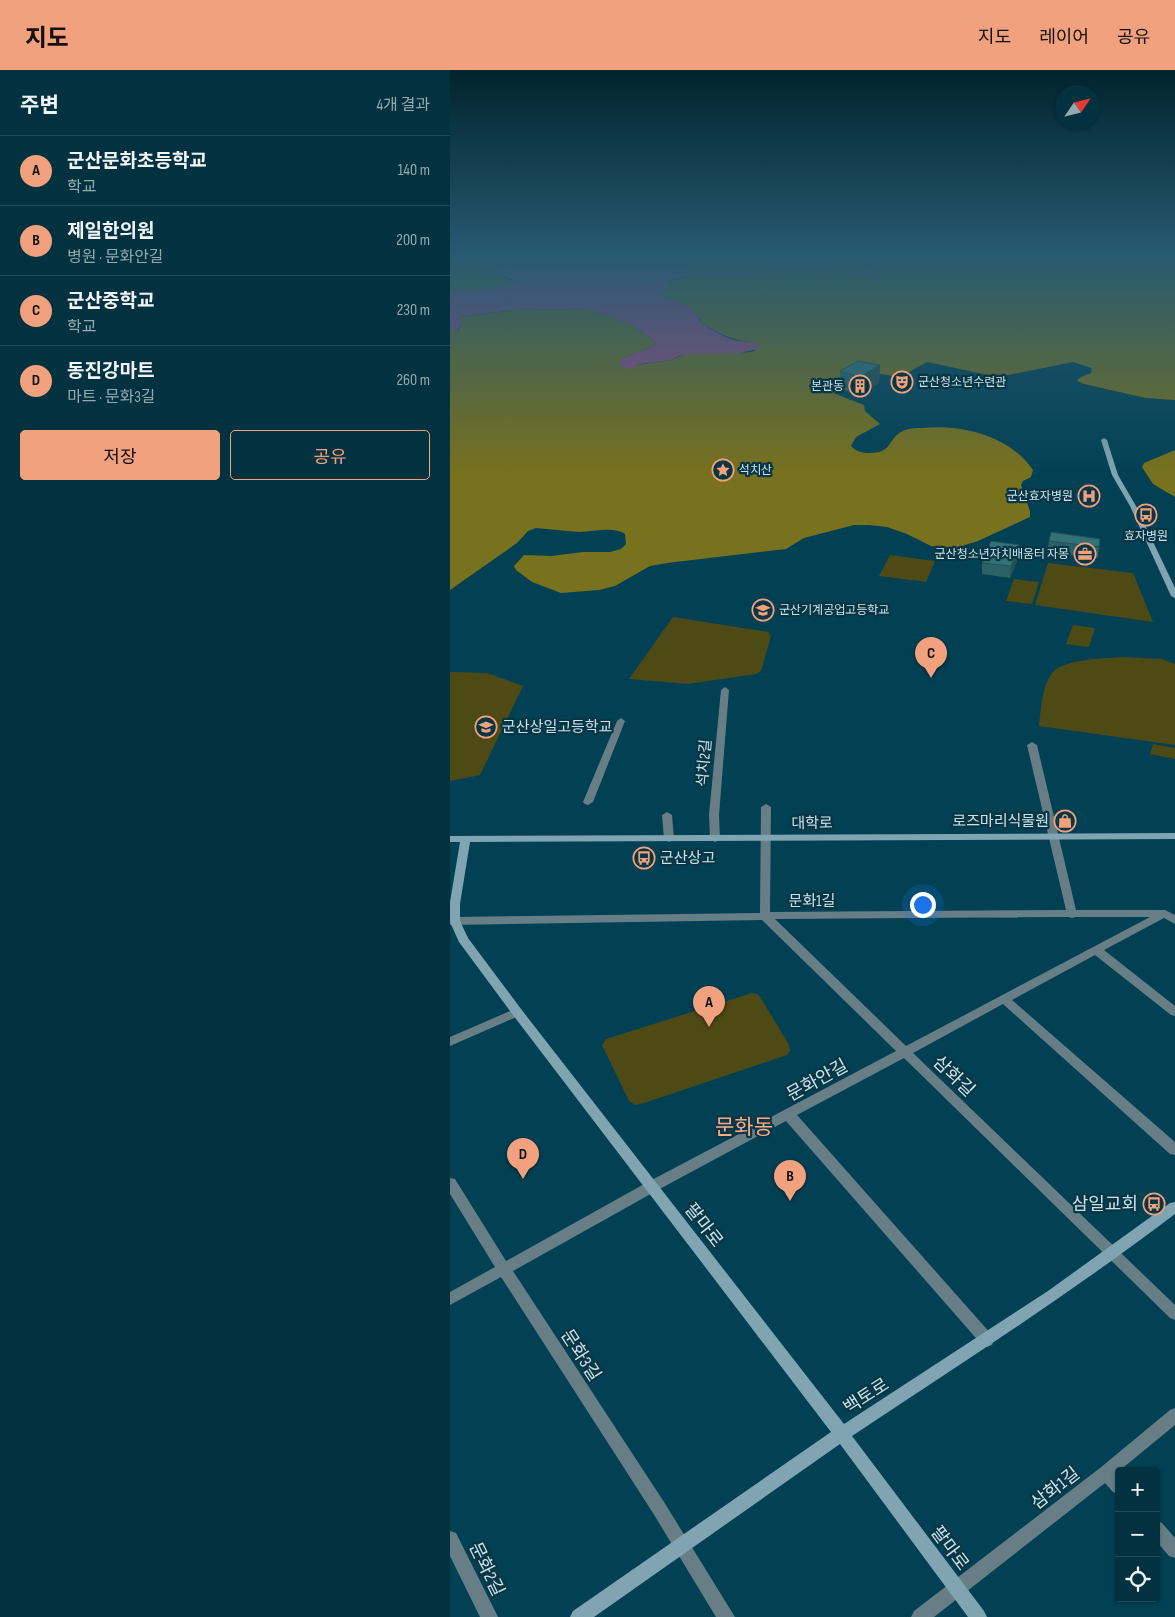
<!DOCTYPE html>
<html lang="ko">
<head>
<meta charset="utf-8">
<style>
  body { margin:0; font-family:"Sofia Sans Condensed","Noto Sans KR",sans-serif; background:#0c3946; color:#f1f3f6 }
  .controls { position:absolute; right:15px; bottom:15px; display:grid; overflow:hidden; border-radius:5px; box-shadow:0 1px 4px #0004 }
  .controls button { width:45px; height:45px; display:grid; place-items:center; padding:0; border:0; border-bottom:1px solid #234c59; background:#02313f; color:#f1f3f6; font:25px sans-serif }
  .compass { position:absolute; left:605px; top:15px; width:45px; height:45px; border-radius:50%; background:#02313f; box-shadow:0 1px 4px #0004; rotate:55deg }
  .you { position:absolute; left:472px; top:834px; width:18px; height:18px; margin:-12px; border:4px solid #fff; border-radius:50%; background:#1a73e8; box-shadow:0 0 0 8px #1a73e833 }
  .badge { display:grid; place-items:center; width:32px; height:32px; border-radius:50%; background:#f2a17e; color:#111; font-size:16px; font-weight:700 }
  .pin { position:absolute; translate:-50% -41px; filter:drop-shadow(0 1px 2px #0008) }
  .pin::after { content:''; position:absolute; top:26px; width:18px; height:15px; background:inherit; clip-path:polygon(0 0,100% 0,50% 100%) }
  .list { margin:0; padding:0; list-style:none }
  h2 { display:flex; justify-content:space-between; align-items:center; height:65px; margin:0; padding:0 20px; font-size:21px }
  h2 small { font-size:16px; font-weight:400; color:#96a9b0 }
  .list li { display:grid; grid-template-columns:32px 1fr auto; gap:15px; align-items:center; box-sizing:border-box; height:70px; padding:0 20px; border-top:1px solid #234c59 }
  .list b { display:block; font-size:19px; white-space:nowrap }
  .list p { margin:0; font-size:16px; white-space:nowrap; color:#96a9b0 }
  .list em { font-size:16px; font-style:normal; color:#96a9b0 }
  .actions { display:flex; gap:10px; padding:15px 20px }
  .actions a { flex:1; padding:11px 0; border:1px solid #f2a17e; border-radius:5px; text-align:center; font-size:18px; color:#f2a17e }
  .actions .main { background:#f2a17e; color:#111 }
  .icon { flex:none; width:28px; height:28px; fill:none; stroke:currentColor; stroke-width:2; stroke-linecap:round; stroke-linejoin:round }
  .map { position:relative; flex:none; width:725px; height:1547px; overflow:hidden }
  header { display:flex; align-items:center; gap:30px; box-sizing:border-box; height:70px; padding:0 25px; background:#f2a17e; color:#111 }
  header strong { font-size:24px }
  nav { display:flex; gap:28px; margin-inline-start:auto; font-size:18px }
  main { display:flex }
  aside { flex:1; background:#02313f }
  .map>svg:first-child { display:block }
  .green { fill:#4e4a16 }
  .forest { fill:#78711e }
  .water { fill:#a04d80 }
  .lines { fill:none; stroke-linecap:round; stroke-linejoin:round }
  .stream { stroke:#a04d80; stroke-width:2 }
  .street { fill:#687e87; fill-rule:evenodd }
  .secondary { fill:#80a4b2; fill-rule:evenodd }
  .wall { fill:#2b6166 }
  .shaded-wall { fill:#234f53 }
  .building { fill:#327177; stroke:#234f53 }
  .labels { text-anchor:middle; stroke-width:4.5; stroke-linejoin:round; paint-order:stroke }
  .far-poi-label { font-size:12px; fill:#c7e2ed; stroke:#0a3644; text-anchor:start }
  .poi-label { font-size:15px; fill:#c7e2ed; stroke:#0a3644; text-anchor:start }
  .street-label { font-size:15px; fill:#c7e2ed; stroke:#0a3644 }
  .near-street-label { font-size:18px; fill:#c7e2ed; stroke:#0a3644 }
  .near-poi-label { font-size:18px; fill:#c7e2ed; stroke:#0a3644; text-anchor:end }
  .near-quarter-label { font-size:21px; fill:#f7ac8b; stroke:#0a3644 }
</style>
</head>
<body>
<header>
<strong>지도</strong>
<nav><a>지도</a><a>레이어</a><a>공유</a></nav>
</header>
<main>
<aside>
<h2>주변<small>4개 결과</small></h2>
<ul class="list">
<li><span class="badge">A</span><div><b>군산문화초등학교</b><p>학교</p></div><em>140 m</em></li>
<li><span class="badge">B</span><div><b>제일한의원</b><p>병원 · 문화안길</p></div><em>200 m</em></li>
<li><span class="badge">C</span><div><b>군산중학교</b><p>학교</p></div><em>230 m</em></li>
<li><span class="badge">D</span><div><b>동진강마트</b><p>마트 · 문화3길</p></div><em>260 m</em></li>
</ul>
<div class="actions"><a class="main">저장</a><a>공유</a></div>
</aside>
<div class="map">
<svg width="725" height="1547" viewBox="0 0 725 1547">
  <rect width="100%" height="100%" fill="#024154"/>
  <path class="green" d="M440 485 485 491 476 512 429 506Z
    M598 493 683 503 703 552 585 535Z
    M564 509 589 512 582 534 556 531Z
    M223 547 318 562 321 566 311 601 306 604 238 614 179 609Z
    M623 555 645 558 639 577 616 574Z
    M675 587 712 589 725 594V675L589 656C591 640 592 613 604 601 615 589 659 588 675 587Z
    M0 602 37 603 73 616 30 705 0 711Z
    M703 674 725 678V689L700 684Z
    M302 923 307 924 310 927 338 973 340 981 337 985 194 1033 185 1035 179 1031 152 975 156 969Z"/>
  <path class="forest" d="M0 187H35L48 197 47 203 65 213 35 219 0 221Z
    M219 187H725V330L696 328 634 314 627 311 629 308 641 303 642 298 623 292 558 305 543 306 477 292 450 307 424 303 409 305 383 323 414 335 415 341 430 354 406 367 401 376C408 384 419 384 429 382 441 379 441 367 451 362 457 358 466 358 473 358 512 354 560 366 583 400L581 407 573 411 571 415 580 441V447L528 471 505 478 481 476 457 464 437 457 419 455H404L354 468 336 479 217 493 200 496 165 516 149 520 111 523 82 512 66 500 64 496 74 485 101 486 133 482H160L171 479 176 474 175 464C163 456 144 462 129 462 114 461 100 459 86 458L78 461 67 473 0 520V261H8L11 254 9 247 65 240 138 239 182 254 206 273 205 275 172 289 170 293 172 297 222 290C246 275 278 287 305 281L301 272C281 270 265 262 249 251L251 249 238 236 210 224 211 221 221 216 218 211 233 208 240 204 237 196Z
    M725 380V427L703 414 692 397 694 393Z"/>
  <path class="water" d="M35 187H219L241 198V201L237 206 218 211 221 218 211 221 210 224 238 236 250 248 249 251C261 260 274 268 289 271 297 272 307 271 311 278L291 283 240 284 228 286 222 290 190 294 181 299 172 297 169 293 172 289 205 275 206 273 182 254 138 239 65 240 14 246 10 247 11 254 6 263 0 261V221L35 219 64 213 61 209 47 203 45 200 47 197Z"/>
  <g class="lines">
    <path class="stream" d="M408 202 434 199
      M413 203 427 208
      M240 204H248
      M257 204 346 201 386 202"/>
    <path class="street" d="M275 617 279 620 269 745 270 769 265 772 260 769 259 745 271 620Z
      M171 648 175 651 143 732 138 735 135 734 133 732 167 651Z
      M582 672 587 675 626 840H715L725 845V854L714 848 654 880 725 936V946L721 945 645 885 562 930 725 1072V1085L720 1084 553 934 463 983 725 1235V1250L720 1248 454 988 347 1045 542 1265 544 1270 542 1275 537 1277 532 1275 336 1051 206 1121 63 1201 214 1432 285 1547H266L203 1443 51 1207 0 1235V1222L45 1197 0 1124V1108L5 1109 56 1191 196 1113 446 981 312 850 0 855V847L310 843 311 737 316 734 321 737 320 842 616 840 577 675ZM618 847 622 848 626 847H700L456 976 325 849Z
      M217 742 222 745 224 769 219 772 214 769 212 745Z
      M67 938 71 939 73 942 71 945 0 976V967Z
      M725 1338V1355L669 1401 667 1404 669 1405V1425L663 1422 655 1413 484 1547H461L464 1541 650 1398 720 1340Z
      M706 1451 712 1453 725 1468V1488L719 1486 706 1471Z
      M0 1461 6 1463 48 1547H30L0 1486Z"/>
    <path class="secondary" d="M654 368 657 370 668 405 686 436 725 518V528L721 526 680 436 662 405 651 370Z
      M725 763V769L20 772 10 834V851L18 868 71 939 394 1354 598 1221 720 1133 725 1132V1144C621 1223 511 1294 402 1366L534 1541 537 1547H518L390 1374 144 1547H120L123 1541 381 1362 63 945 9 872 0 852V832L10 772H0V766Z"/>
  </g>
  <path class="wall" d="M430 295 429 313 410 325 390 319V301Z
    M650 469 648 488 597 483 599 471Z
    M569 486 560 508 532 504V493Z"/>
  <path class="shaded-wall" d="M430 295 429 313 410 325V307Z
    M570 475 569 486 560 508 561 496Z"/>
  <path class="building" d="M408 291 430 295 410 307 390 301Z
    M601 462 650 469 649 477 599 471Z
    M541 471 570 475 561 496 532 493Z"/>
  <linearGradient id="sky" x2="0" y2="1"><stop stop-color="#01242e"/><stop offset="0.46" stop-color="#285a72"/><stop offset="1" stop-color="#285a72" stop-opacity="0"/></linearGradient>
  <rect width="725" height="404" fill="url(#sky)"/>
  <defs>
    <g id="theatre-ring" transform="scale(1.125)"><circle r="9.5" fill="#0a3644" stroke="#f2a17e" stroke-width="1.5"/><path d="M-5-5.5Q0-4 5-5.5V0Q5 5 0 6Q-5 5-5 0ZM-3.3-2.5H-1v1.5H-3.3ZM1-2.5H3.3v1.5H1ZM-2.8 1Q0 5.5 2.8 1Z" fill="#f2a17e"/></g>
    <g id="building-ring" transform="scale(1.125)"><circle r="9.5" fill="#0a3644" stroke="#f2a17e" stroke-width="1.5"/><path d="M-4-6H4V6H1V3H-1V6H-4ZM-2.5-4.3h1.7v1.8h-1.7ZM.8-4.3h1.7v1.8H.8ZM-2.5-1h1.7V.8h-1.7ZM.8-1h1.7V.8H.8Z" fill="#f2a17e"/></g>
    <g id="sight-ring" transform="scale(1.125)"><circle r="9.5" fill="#0a3644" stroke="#f2a17e" stroke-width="1.5"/><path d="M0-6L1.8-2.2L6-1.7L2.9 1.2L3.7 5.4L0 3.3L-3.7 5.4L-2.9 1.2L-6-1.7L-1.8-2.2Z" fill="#f2a17e"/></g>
    <g id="hospital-ring" transform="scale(1.125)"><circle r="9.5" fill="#0a3644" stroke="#f2a17e" stroke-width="1.5"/><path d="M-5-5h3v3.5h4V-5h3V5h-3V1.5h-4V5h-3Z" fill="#f2a17e"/></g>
    <g id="bus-ring" transform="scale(1.125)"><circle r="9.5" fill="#0a3644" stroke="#f2a17e" stroke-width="1.5"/><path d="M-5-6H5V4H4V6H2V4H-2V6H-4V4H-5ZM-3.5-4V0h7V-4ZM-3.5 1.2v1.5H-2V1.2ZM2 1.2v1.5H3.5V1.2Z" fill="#f2a17e"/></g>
    <g id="office-ring" transform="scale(1.125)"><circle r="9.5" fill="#0a3644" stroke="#f2a17e" stroke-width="1.5"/><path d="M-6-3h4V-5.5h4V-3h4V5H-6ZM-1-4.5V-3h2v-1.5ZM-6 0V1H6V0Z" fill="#f2a17e"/></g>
    <g id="school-ring" transform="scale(1.125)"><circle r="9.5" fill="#0a3644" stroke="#f2a17e" stroke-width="1.5"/><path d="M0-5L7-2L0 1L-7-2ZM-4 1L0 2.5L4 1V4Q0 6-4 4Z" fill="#f2a17e"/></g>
    <g id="shop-ring" transform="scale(1.125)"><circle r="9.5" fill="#0a3644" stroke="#f2a17e" stroke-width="1.5"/><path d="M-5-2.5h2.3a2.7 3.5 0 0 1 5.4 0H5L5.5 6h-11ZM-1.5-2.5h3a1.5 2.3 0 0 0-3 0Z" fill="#f2a17e"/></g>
  </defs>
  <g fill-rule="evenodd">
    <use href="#theatre-ring" x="452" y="312"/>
    <use href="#building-ring" x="410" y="316"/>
    <use href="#sight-ring" x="273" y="400"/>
    <use href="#hospital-ring" x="639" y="426"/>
    <use href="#bus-ring" x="696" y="445"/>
    <use href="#office-ring" x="635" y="484"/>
    <use href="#school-ring" x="313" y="540"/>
    <use href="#school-ring" x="36" y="657"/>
    <use href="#shop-ring" x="615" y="751"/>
    <use href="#bus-ring" x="194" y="788"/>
    <use href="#bus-ring" x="704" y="1134"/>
  </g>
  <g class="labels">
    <g class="far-poi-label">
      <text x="468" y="316">군산청소년수련관</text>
      <text x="394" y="320" text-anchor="end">본관동</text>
      <text x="289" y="404">석치산</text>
      <text x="623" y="430" text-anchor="end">군산효자병원</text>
      <text x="696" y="470" text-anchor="middle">효자병원</text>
      <text x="619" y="488" text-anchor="end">군산청소년자치배움터 자몽</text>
      <text x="329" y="544">군산기계공업고등학교</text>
    </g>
    <g class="poi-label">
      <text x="52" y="662">군산상일고등학교</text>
      <text x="599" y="756" text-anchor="end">로즈마리식물원</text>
      <text x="210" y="793">군산상고</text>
    </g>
    <g class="street-label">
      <text transform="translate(254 693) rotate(-85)" y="5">석치2길</text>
      <text transform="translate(362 753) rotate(-1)" y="5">대학로</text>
      <text x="362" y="836">문화1길</text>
    </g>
    <g class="near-street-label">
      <text transform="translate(504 1006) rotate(44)" y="6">삼화길</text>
      <text transform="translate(367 1010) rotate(-29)" y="6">문화안길</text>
      <text transform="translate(254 1155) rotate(52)" y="6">팔마로</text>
      <text transform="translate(131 1285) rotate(57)" y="6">문화3길</text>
      <text transform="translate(416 1326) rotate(-33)" y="6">백토로</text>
      <text transform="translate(605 1418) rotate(-38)" y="6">삼화1길</text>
      <text transform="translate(500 1478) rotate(53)" y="6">팔마로</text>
      <text transform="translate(37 1499) rotate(64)" y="6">문화2길</text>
    </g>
    <g class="near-poi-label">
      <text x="688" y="1140">삼일교회</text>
    </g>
    <g class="near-quarter-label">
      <text x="294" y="1064">문화동</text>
    </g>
  </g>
</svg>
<div class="controls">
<button>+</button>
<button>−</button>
<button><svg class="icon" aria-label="locate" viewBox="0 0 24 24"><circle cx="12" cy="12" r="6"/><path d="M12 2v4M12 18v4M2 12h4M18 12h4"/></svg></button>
</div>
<svg class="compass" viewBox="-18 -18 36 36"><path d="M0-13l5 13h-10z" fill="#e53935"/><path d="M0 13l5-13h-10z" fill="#96a9b0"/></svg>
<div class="you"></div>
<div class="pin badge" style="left:259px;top:957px">A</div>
<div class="pin badge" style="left:340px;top:1131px">B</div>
<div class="pin badge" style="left:481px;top:608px">C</div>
<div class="pin badge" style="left:73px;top:1109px">D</div>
</div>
</main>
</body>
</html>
